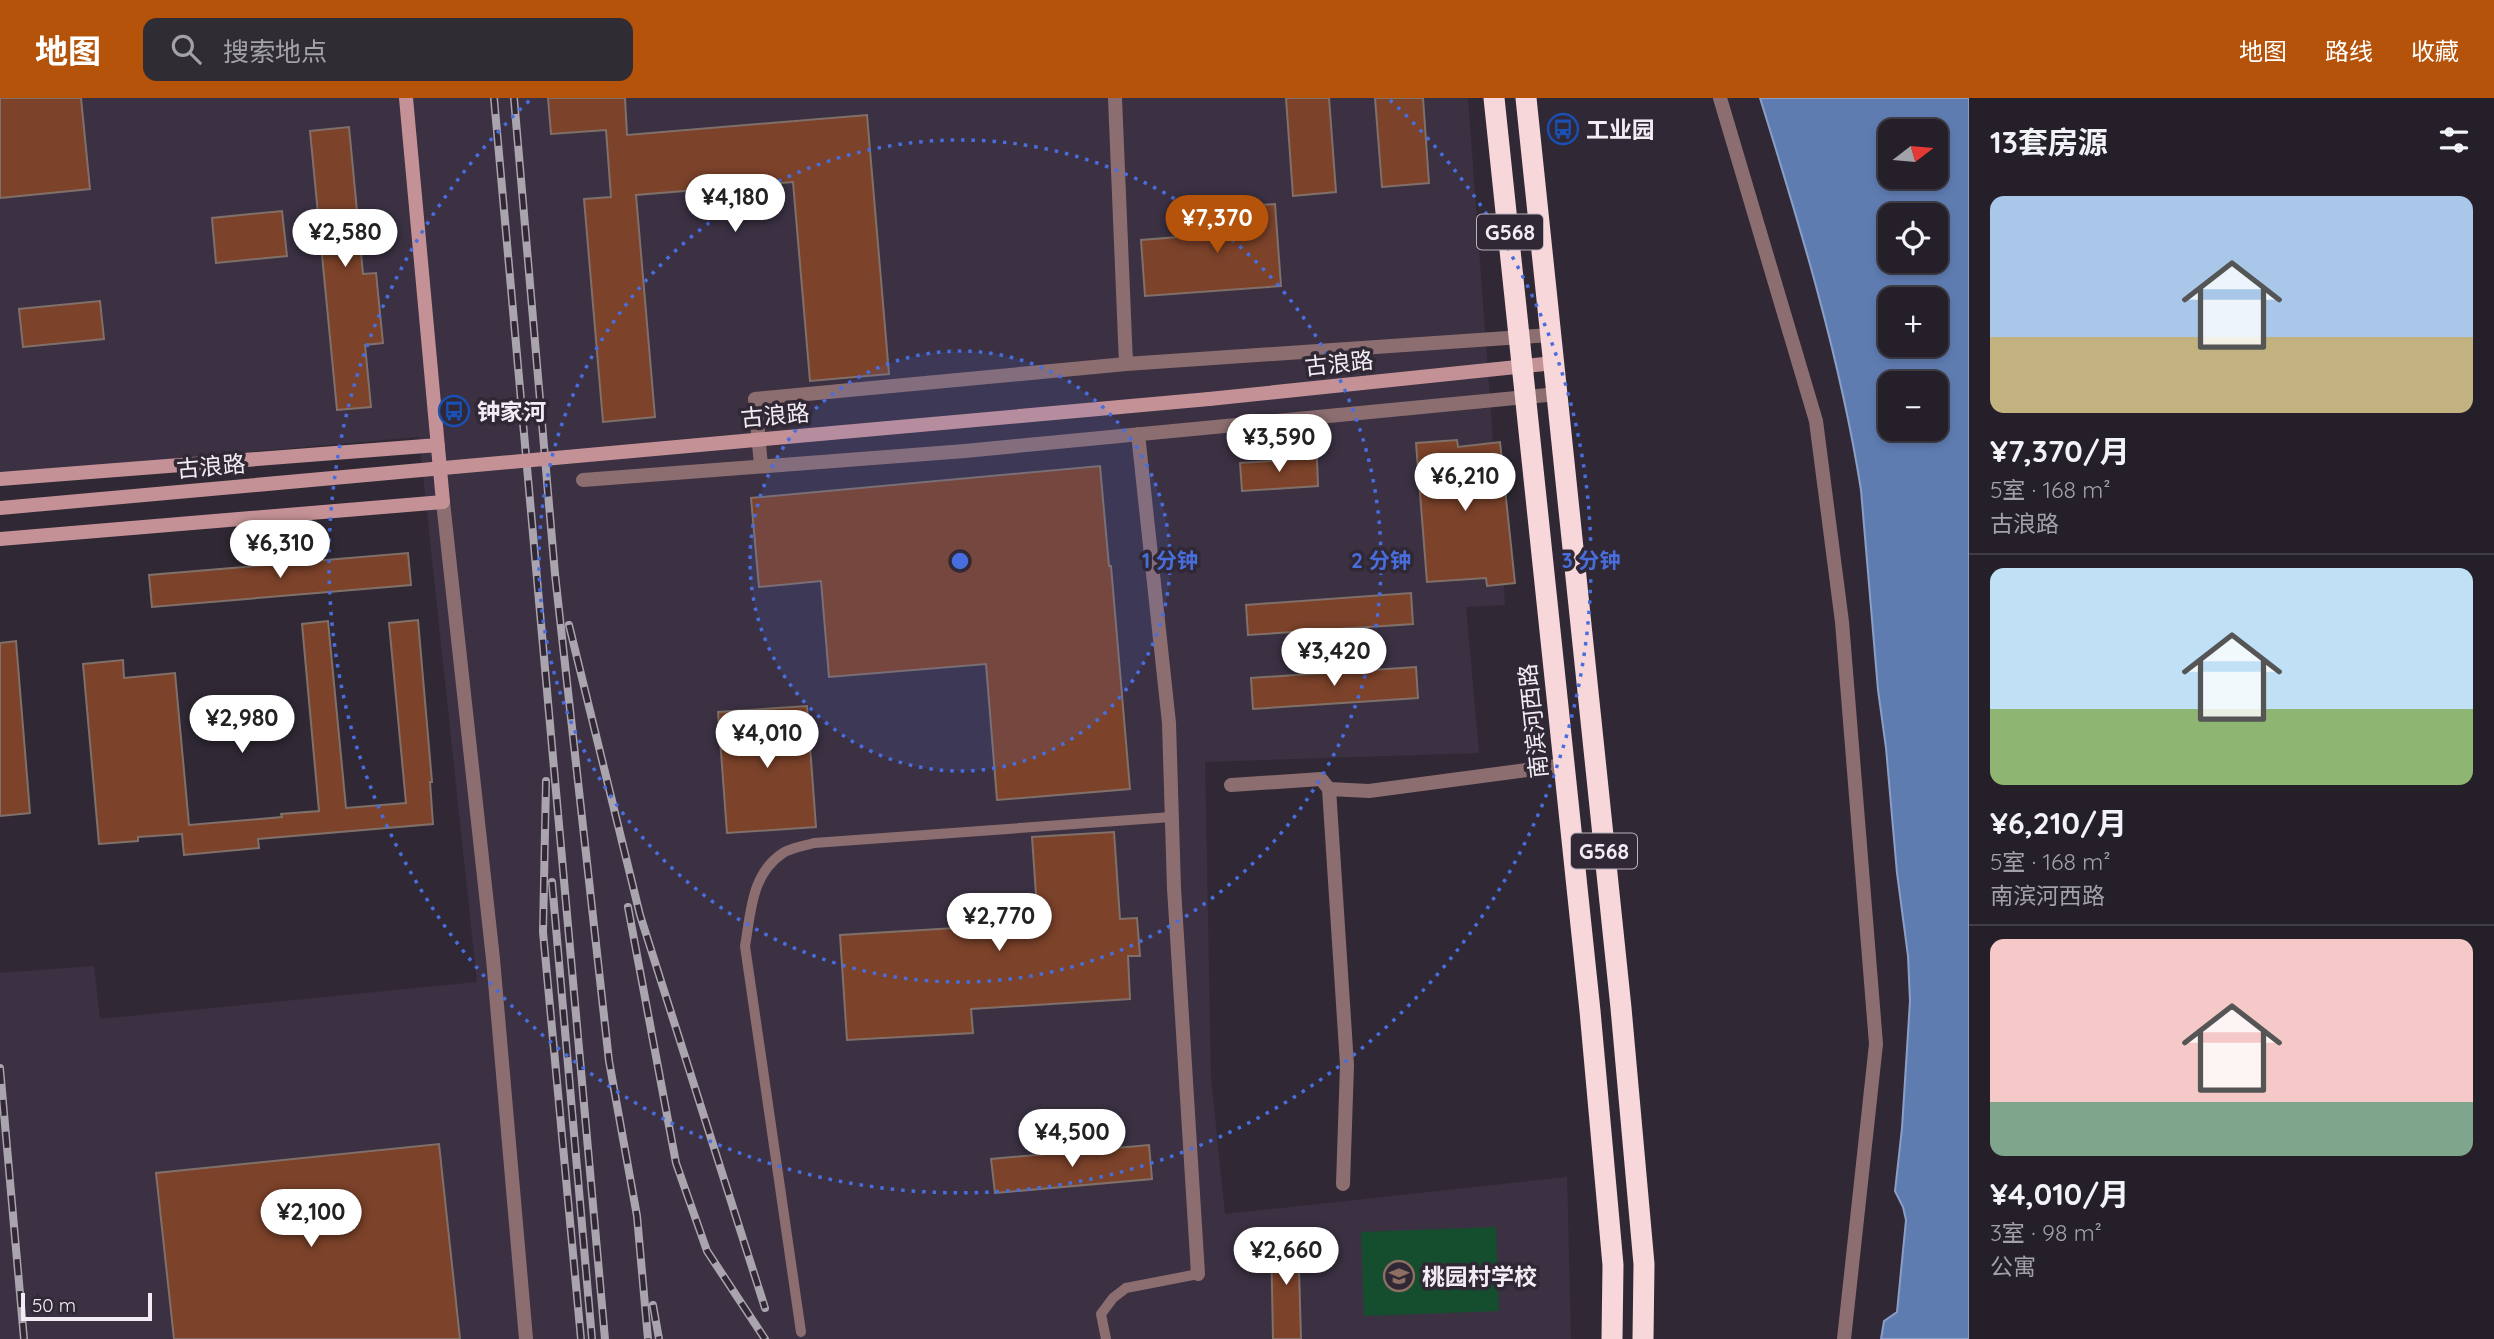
<!DOCTYPE html>
<html lang="zh">
<meta charset="utf-8">
<style>
body{margin:0;font-family:Quicksand,"Noto Sans SC",sans-serif;background:#302c34;color:#f1f3f6;height:100vh;display:flex;flex-direction:column;font-size:26px;white-space:nowrap}
*{box-sizing:border-box;margin:0}
p{font-size:23px;color:#a3a2a8}
.icon{flex:none;width:38px;height:38px;fill:none;stroke:currentColor;stroke-width:2;stroke-linecap:round;stroke-linejoin:round}
.map{position:relative;flex:1;overflow:hidden}
.drawer{display:flex;flex-direction:column;background:#241f28;width:525px}
.drawer>*{flex:none}
.needle{width:46px;rotate:74deg}
.fabs{position:absolute;left:1878px;top:21px;display:grid;gap:14px}
.fabs a{display:grid;place-items:center;width:70px;height:70px;border-radius:14px;background:#241f28;box-shadow:0 4px 10px #0003,0 0 0 2px #413d45;font-size:35px}
.scale{position:absolute;left:21px;bottom:18px;width:131px;box-sizing:border-box;padding-left:7px;border:4px solid #f2edf5;border-top:0;font-size:19px;line-height:24px;white-space:nowrap;color:#f2edf5;-webkit-text-stroke:5px #302935;paint-order:stroke}
.price{position:absolute;translate:-50% -60px;padding:0 16px;border-radius:24px;background:#fff;color:#222;font-size:23px;line-height:46px;filter:drop-shadow(0 2px 4px #0008)}
.price::after{content:'';position:absolute;left:50%;top:42px;width:21px;height:16px;margin-left:-10px;background:inherit;clip-path:polygon(0 0,100% 0,50% 100%)}
.price.current{background:#b45309;color:#fff}
ul{padding:0;list-style:none}
li{display:grid;align-content:center;gap:14px;height:371px;padding:0 21px}
li+li{border-top:2px solid #413d45}
li span{display:grid;place-items:center;height:217px;border-radius:14px;color:#555}
li>.icon{margin-inline-start:auto}
span .icon{width:126px;height:126px;fill:#fffc;stroke-width:1}
li b{font-size:30px}
h2{display:flex;justify-content:space-between;align-items:center;height:84px;padding:0 21px;font-size:30px}
header{display:flex;align-items:center;gap:42px;box-sizing:border-box;height:98px;padding:0 35px;background:#b45309;color:#fff}
header strong{font-size:33px}
nav{display:flex;gap:38px;margin-inline-start:auto;font-size:24px}
.search{width:490px;height:63px;background:#302c34;display:flex;align-items:center;gap:18px;box-sizing:border-box;padding:0 24px;border-radius:14px;color:#a3a2a8;font-size:26px}
main{display:flex;flex:1;min-height:0}
.map>svg:first-child{display:block}
.built{fill:#3b3143}
.green{fill:#154e2e}
.water{fill:#5f7cb1;stroke:#8b9ec5;stroke-width:2;fill-rule:evenodd}
.building{fill:#7c422a;stroke:#817069;stroke-width:2}
.lines{fill:none;stroke-linecap:round;stroke-linejoin:round}
.lane{stroke:#8d6e70;stroke-width:10}
.street{stroke:#8d6e70;stroke-width:14}
.secondary{stroke:#c49296;stroke-width:14}
.highway{stroke:#f7d7d9;stroke-width:21}
.rail-casing{stroke:#aaa4ae;stroke-width:8}
.rail{stroke:#302935;stroke-width:5;stroke-dasharray:16;stroke-linecap:butt}
.secondary-bridge{stroke:#c49296;stroke-width:14}
.ring{fill:none;stroke:#486ede;stroke-width:3.5;stroke-dasharray:3.5 7}
.labels{text-anchor:middle;dominant-baseline:central;stroke-width:7;stroke-linejoin:round;paint-order:stroke}
.shield{fill:#302935;stroke:#b8b2bb;stroke-width:2}
.shield-label{font-size:21px;font-weight:bold;fill:#f2edf5}
.poi-label{font-size:23px;font-weight:bold;fill:#f2edf5;stroke:#302935;text-anchor:start}
.street-label{font-size:23px;fill:#f2edf5;stroke:#302935}
.centre{fill:#486ede;stroke:#302935;stroke-width:3.5}
.ring-label{font-size:21px;text-anchor:middle;font-weight:bold;fill:#486ede;stroke:#302935;stroke-width:7;stroke-linejoin:round;paint-order:stroke}
</style>
<header>
<strong>地图</strong>
<div class="search"><svg class="icon" aria-label="search" viewBox="0 0 24 24"><circle cx="10" cy="10" r="6"/><path d="M15 15l6 6"/></svg>搜索地点</div>
<nav><a>地图</a><a>路线</a><a>收藏</a></nav>
</header>
<main>
<div class="map">
<svg width="1969" height="1241" viewBox="0 0 1969 1241">
<rect width="100%" height="100%" fill="#302935"/>
<!-- built -->
<path class="built" d="M0,0H1468L1505,507L1466,509L1479,655L1205,664L1211,981L1225,1116L1567,1079L1571,1241H0V875L94,868L100,921L477,884L419,339L0,376Z"/>
<!-- green -->
<path class="green" d="M1496,1129L1499,1213L1364,1218L1361,1134Z"/>
<!-- water -->
<path class="water" d="M1760,0H1969V1241H1881L1884,1223L1897,1214L1906,1122L1903,1109L1895,1093L1902,1030L1910,903L1908,858L1897,775L1886,650L1878,592L1861,392C1840,259 1800,128 1760,0ZM1890,33H1936V79H1890ZM1890,117H1936V163H1890ZM1890,201H1936V247H1890ZM1890,285H1936V331H1890Z"/>
<!-- building -->
<path class="building" d="M0,0H81L90,91L0,100Z
M548,0H625L627,37L867,17L889,276L810,283L793,84L636,97L655,319L603,324L584,101L611,99L606,32L551,36Z
M1286,0H1329L1336,94L1293,98Z
M1375,0H1423L1429,85L1382,89Z
M349,29L363,176L376,175L383,245L365,247L371,309L337,312L310,33Z
M1275,106L1281,188L1145,198L1141,142L1216,136L1214,110Z
M282,113L287,158L216,165L212,120Z
M100,203L104,241L23,249L19,211Z
M1457,342L1458,349L1500,344L1515,485L1487,488L1486,480L1427,484L1416,345Z
M1317,360L1318,388L1242,393L1240,365Z
M1100,368L1109,468H1111L1130,691L997,702L986,566L829,579L821,483L759,489L751,400Z
M408,455L411,487L152,509L149,477Z
M1411,495L1413,526L1248,537L1246,507Z
M418,522L432,684H430L433,726L258,741L259,750L184,757L182,736L138,739V743L99,746L83,566L123,562L124,580L175,575L189,727L282,719L281,716L319,713L302,526L328,523L346,710L406,705L389,525Z
M16,543L30,715L0,718V545Z
M1416,569L1418,600L1253,611L1251,580Z
M807,608L816,729L727,735L718,614Z
M1114,734L1120,821L1137,820L1140,858H1128L1130,901L971,911L973,935L847,942L840,837L1038,825L1032,739Z
M439,1046L460,1241H174L156,1075Z
M1149,1047L1152,1081L995,1095L991,1061Z
M1298,1136L1301,1241H1273L1271,1137Z"/>
<g class="lines">
<!-- lane -->
<path class="lane" d="M801,1234L745,848C751,814 751,776 783,755C791,750 804,748 814,745L1171,719
M1106,1241L1101,1216L1113,1200L1126,1190L1198,1176"/>
<!-- street -->
<path class="street" d="M1115,0L1126,266
M1720,0L1816,323L1842,524L1876,946L1844,1241
M1138,336L1169,625L1174,790L1198,1176
M761,368L755,301L1126,266L1551,237
M583,382L965,353L1557,296
M443,404L493,861L526,1241
M1231,687L1321,681L1329,691
M1343,1086L1347,967L1329,691L1369,693L1564,667"/>
<!-- secondary -->
<path class="secondary" d="M1209,301L1554,265
M0,381L438,347
M0,441L443,404L406,0"/>
<!-- highway -->
<path class="highway" d="M1494,0L1590,913L1613,1167L1612,1241
M1526,0L1621,910L1644,1166L1643,1241"/>
<!-- rail casing -->
<g class="rail-casing">
<path id="rail" d="M494,0L605,1241
M514,0L555,476L609,963L637,1118L648,1241
M569,527L640,817L765,1210
M546,683L543,834L581,1241
M552,784L592,1241
M628,809L676,1065L707,1153L765,1241
M0,970L24,1241
M653,1207L659,1241"/>
</g>
<!-- rail -->
<use href="#rail" class="rail"/>
<!-- secondary-bridge -->
<path class="secondary-bridge" d="M0,410L1209,301"/>
</g>
<!-- distance rings -->
<circle cx="960" cy="463" r="210" fill="#486ede" fill-opacity=".12"/>
<g class="ring">
<circle cx="960" cy="463" r="210"/>
<circle cx="960" cy="463" r="421"/>
<path d="M1390 2A631 631 0 1 1 530 2"/>
</g>
<!-- icons -->
<defs>
<g id="bus-ring" transform="scale(1.575)"><circle r="9.5" fill="#302935" stroke="#1a4fb4" stroke-width="1.5"/><path d="M-5-6H5V4H4V6H2V4H-2V6H-4V4H-5ZM-3.5-4V0h7V-4ZM-3.5 1.2v1.5H-2V1.2ZM2 1.2v1.5H3.5V1.2Z" fill="#1a4fb4"/></g>
<g id="school-ring" transform="scale(1.575)"><circle r="9.5" fill="#302935" stroke="#8d6e63" stroke-width="1.5"/><path d="M0-5L7-2L0 1L-7-2ZM-4 1L0 2.5L4 1V4Q0 6-4 4Z" fill="#8d6e63"/></g>
</defs>
<g fill-rule="evenodd">
<use href="#bus-ring" x="1563" y="31"/>
<use href="#bus-ring" x="454" y="313"/>
<use href="#school-ring" x="1399" y="1178"/>
</g>
<g class="labels">
<!-- shield labels -->
<g class="shield">
<rect x="1477" y="116.5" width="66" height="35" rx="5"/>
<rect x="1571" y="735.5" width="66" height="35" rx="5"/>
</g>
<g class="shield-label">
<text x="1510" y="134">G568</text>
<text x="1604" y="753">G568</text>
</g>
<!-- poi labels -->
<g class="poi-label">
<text x="1586" y="31">工业园</text>
<text x="477" y="313">钟家河</text>
<text x="1422" y="1178">桃园村学校</text>
</g>
<!-- street labels -->
<g class="street-label">
<text transform="translate(1339 265) rotate(-6)">古浪路</text>
<text transform="translate(775 317) rotate(-5)">古浪路</text>
<text transform="translate(211 368) rotate(-5)">古浪路</text>
<text transform="translate(1533 623) rotate(-96)">南滨河西路</text>
</g>
</g>
<circle cx="960" cy="463" r="10" class="centre"/>
<g class="ring-label">
<text x="1170" y="470">1 分钟</text>
<text x="1381" y="470">2 分钟</text>
<text x="1591" y="470">3 分钟</text>
</g>
</svg>
<div class="fabs">
<a><svg class="needle" viewBox="-14 -14 28 28"><path d="M0-13l5 13h-10z" fill="#e53935"/><path d="M0 13l5-13h-10z" fill="#a3a2a8"/></svg></a>
<a><svg class="icon" aria-label="locate" viewBox="0 0 24 24"><circle cx="12" cy="12" r="6"/><path d="M12 2v4M12 18v4M2 12h4M18 12h4"/></svg></a>
<a>+</a>
<a>−</a>
</div>
<div class="scale">50 m</div>
<b class="price" style="left:735px;top:136px">¥4,180</b>
<b class="price current" style="left:1217px;top:157px">¥7,370</b>
<b class="price" style="left:345px;top:171px">¥2,580</b>
<b class="price" style="left:1279px;top:376px">¥3,590</b>
<b class="price" style="left:1465px;top:415px">¥6,210</b>
<b class="price" style="left:280px;top:482px">¥6,310</b>
<b class="price" style="left:1334px;top:590px">¥3,420</b>
<b class="price" style="left:242px;top:657px">¥2,980</b>
<b class="price" style="left:767px;top:672px">¥4,010</b>
<b class="price" style="left:999px;top:855px">¥2,770</b>
<b class="price" style="left:1072px;top:1071px">¥4,500</b>
<b class="price" style="left:311px;top:1151px">¥2,100</b>
<b class="price" style="left:1286px;top:1189px">¥2,660</b>
</div>
<section class="drawer">
<h2>13套房源<svg class="icon" aria-label="filters" viewBox="0 0 24 24"><path d="M4 7h16M4 17h16"/><circle cx="9" cy="7" r="2"/><circle cx="15" cy="17" r="2"/></svg></h2>
<ul>
<li><span style="background:linear-gradient(#a9c7e8 65%,#c2b280 0)"><svg class="icon" aria-label="home" viewBox="0 0 24 24"><path d="M3 11l9-7 9 7M6 9v11h12V9"/></svg></span><div><b>¥7,370/月</b><p>5室 · 168 m²</p><p>古浪路</p></div></li>
<li><span style="background:linear-gradient(#bfe0f5 65%,#8fb573 0)"><svg class="icon" aria-label="home" viewBox="0 0 24 24"><path d="M3 11l9-7 9 7M6 9v11h12V9"/></svg></span><div><b>¥6,210/月</b><p>5室 · 168 m²</p><p>南滨河西路</p></div></li>
<li><span style="background:linear-gradient(#f6c9c9 75%,#7fa58c 0)"><svg class="icon" aria-label="home" viewBox="0 0 24 24"><path d="M3 11l9-7 9 7M6 9v11h12V9"/></svg></span><div><b>¥4,010/月</b><p>3室 · 98 m²</p><p>公寓</p></div></li>
</ul>
</section>
</main>
